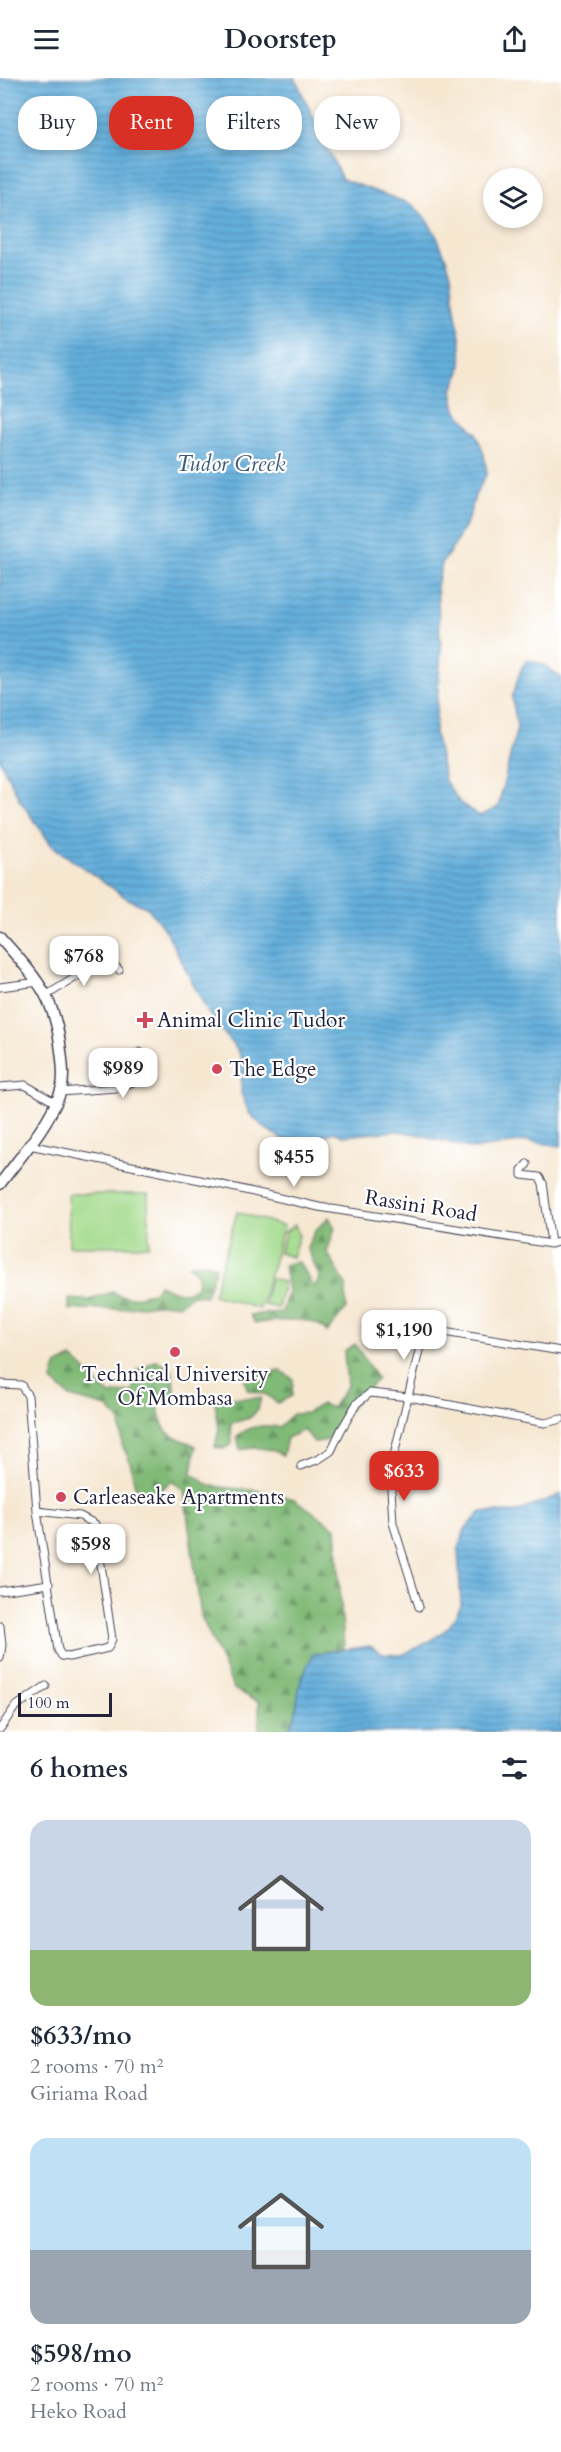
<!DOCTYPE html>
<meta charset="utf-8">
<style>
body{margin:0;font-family:Cardo,serif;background:#f6f6f7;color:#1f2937;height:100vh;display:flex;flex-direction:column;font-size:22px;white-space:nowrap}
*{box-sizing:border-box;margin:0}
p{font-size:20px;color:#747a83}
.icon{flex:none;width:33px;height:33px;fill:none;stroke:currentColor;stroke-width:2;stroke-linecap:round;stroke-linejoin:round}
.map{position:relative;height:1654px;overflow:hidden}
.panel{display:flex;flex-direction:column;background:#fff;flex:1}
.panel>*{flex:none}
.banner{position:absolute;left:18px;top:18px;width:525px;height:54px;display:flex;gap:12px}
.fabs{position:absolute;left:483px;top:90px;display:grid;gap:12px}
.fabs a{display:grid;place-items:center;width:60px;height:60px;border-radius:50%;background:#fff;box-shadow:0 3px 9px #0003;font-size:30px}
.scale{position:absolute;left:18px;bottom:15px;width:94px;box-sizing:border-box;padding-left:6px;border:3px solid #22223b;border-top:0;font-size:16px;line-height:21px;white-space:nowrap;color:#22223b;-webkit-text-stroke:4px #fff;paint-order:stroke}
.price{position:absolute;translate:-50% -51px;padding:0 14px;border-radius:12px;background:#fff;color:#222;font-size:20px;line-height:39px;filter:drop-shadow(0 2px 3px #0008)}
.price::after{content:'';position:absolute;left:50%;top:36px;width:18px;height:14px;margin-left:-9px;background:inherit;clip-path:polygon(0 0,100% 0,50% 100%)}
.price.selected{background:#d93025;color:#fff}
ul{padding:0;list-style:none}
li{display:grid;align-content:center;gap:12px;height:318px;padding:0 30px}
li span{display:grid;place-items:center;height:186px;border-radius:18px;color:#555}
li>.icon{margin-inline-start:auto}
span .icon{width:108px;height:108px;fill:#fffc;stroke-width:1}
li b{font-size:26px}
h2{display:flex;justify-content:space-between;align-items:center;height:72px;padding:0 30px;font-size:26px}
.pill{padding:0 21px;border-radius:24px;background:#fff;box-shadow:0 3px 9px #0003;font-size:21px;line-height:54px}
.pill.selected{background:#d93025;color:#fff}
header{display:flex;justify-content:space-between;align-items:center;height:78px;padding:0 30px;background:#fff;font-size:27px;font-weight:800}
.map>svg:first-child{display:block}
.forest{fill:url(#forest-firs);stroke:#526e59;stroke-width:1.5}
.pitch{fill:#a2da8b;stroke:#627e63;stroke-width:1.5}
.water{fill:url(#water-rules);stroke:#43688c;stroke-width:1.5}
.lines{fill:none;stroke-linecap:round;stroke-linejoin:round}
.minor-casing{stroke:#424052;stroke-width:9}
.secondary-casing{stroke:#424052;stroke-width:13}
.minor{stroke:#fff;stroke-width:7}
.secondary{stroke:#fff;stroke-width:10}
.poi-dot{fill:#d1495b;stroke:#fff;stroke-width:2}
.labels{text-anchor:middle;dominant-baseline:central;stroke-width:4.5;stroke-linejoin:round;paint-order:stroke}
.poi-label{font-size:21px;fill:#22223b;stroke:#fff;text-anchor:start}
.street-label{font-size:21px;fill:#22223b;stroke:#fff}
.water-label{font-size:22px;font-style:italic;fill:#3c5a7b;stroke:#fff}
</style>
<header><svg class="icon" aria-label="menu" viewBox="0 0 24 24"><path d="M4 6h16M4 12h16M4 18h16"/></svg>Doorstep<svg class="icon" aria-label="share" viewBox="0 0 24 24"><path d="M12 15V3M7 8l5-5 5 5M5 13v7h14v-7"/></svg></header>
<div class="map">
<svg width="561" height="1654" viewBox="0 0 561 1654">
<defs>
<pattern id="forest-firs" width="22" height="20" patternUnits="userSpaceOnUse" patternTransform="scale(1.5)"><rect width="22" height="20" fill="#81ba77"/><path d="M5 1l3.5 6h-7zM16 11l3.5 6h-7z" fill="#699763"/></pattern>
<pattern id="water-rules" width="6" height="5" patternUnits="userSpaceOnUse" patternTransform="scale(1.5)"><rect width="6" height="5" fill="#64afdc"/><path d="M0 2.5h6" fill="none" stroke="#528eb4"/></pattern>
</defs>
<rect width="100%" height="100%" fill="#fff"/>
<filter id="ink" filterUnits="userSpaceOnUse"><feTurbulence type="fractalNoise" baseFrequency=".0167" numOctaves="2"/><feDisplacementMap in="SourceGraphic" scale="12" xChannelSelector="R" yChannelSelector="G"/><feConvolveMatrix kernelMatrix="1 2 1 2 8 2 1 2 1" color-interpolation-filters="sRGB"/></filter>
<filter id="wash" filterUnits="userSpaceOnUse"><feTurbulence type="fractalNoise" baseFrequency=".008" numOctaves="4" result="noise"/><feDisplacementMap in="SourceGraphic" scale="24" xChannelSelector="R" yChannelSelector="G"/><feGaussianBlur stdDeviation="1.35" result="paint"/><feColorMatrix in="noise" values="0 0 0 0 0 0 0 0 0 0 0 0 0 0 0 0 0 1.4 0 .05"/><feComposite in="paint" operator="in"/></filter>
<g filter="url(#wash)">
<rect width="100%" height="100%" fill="#f6e7d1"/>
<!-- forest -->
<path class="forest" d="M329,1139L335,1150L327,1174L346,1207V1231L327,1254C312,1235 277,1244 255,1245L250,1237L282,1234L288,1213L284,1187L298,1183L314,1209L320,1200L307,1169L315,1153Z
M203,1185L216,1188L206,1218L192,1217L179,1227C157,1223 138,1230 117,1231C101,1232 85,1230 69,1232V1221L89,1222L112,1214C128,1222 138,1219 154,1214L159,1207C172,1213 184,1217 197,1210L198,1196L188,1187Z
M355,1266L377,1301L345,1336L328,1362L314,1364L304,1352L287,1360L283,1377C269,1369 256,1368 240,1372L237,1358C251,1347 262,1347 279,1349L293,1336L307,1335L322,1326L332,1330L347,1308L344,1273Z
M72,1280C88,1292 94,1305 110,1317L134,1313L136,1293L157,1282L172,1292L175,1314L157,1323C163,1357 164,1354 196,1368L192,1395L210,1408L262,1413L294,1421L336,1450L344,1571L313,1576C309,1585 304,1594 301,1603C295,1621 300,1639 286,1654H259V1624L234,1611L201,1538L184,1412L172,1403L159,1413L136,1414L130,1383L122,1367L120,1343L107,1329L70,1319L52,1303L56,1288Z
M281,1293L293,1301L292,1318L277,1325L267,1317L248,1312L244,1302L260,1296Z
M225,1320H261C255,1341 251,1340 231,1345L232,1366L223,1371L215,1369L219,1351L215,1324Z"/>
<!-- pitch -->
<path class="pitch" d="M68,1116H148L149,1168H69Z
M237,1134L284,1148L260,1231L213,1217Z
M295,1147L299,1158L292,1179L279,1175L286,1153Z
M270,1200L284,1204L278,1230L264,1227Z"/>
<!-- water -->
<path class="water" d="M0,0H295L342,101L411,126C431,140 443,170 450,193C453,201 452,209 453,216C456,246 471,285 452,312L456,332L476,355L484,376L487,395L475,418L469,439L456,465L442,485L437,508L441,572L435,655L445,703L460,725L480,738L498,729L517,649L512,619L521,591L527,582L542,586L561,599V1068L526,1063L473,1071L421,1057L397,1053L343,1058L334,1054L311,1063L287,1064L263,1049L249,1035L241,1015L242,985L239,974L208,935L167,855L148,830L128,821L52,768L19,721L0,682Z
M561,1416V1654H286C300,1639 295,1620 301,1603C304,1594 309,1584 313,1576L370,1568L383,1576L402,1577L430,1563L449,1549L461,1528L458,1473L465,1451L481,1434H517Z"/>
</g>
<g filter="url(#ink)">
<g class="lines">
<!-- minor casing -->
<g class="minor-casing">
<path id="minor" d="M0,909L39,904
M47,917L81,896L102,875L119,892
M0,1009L25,1007L56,1025
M60,1014L116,1010L136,1003L140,974
M29,1067L205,1103L319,1129L551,1166L561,1163
M527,1086L522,1092V1097L539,1099L543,1105L551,1166
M369,1242L561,1273
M0,1306L21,1307L28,1318L37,1433L58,1572L62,1578L69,1579L108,1570L112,1561L95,1446L80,1438L37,1433
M301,1388L319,1381L331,1373L341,1352L357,1325L370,1315L409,1319L545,1345L561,1341
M0,1513L49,1506
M419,1529L393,1445L390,1394L424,1252
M0,1548L2,1567L0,1580
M0,1651L15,1629L46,1608"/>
</g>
<!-- secondary casing -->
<g class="secondary-casing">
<path id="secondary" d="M0,859C35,899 55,917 61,973C63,989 65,1004 59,1018C46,1050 20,1079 0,1106"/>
</g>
<!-- minor -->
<use href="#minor" class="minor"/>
<!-- secondary -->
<use href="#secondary" class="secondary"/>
</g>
</g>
<!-- markers -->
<g class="poi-dot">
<path d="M142 933h6v6h6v6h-6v6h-6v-6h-6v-6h6z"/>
<circle cx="217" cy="991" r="6"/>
<circle cx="175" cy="1274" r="6"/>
<circle cx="61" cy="1419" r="6"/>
</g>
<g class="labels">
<!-- poi labels -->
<g class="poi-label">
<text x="157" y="942">Animal Clinic Tudor</text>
<text x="229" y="991">The Edge</text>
<text x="175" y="1296" text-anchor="middle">Technical University<tspan x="175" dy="24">Of Mombasa</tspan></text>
<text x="73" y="1419">Carleaseake Apartments</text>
</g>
<!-- street labels -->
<g class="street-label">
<text transform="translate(421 1128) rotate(9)">Rassini Road</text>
</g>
<!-- water labels -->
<g class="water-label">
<text x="231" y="386">Tudor Creek</text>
</g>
</g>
</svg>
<div class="fabs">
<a><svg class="icon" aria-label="layers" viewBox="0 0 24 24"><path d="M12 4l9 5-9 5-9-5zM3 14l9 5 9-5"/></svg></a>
</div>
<div class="scale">100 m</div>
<b class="price" style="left:84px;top:909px">$768</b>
<b class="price" style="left:123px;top:1021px">$989</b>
<b class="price" style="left:294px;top:1110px">$455</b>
<b class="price" style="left:404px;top:1283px">$1,190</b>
<b class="price selected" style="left:404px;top:1424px">$633</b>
<b class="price" style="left:91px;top:1497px">$598</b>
<div class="banner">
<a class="pill">Buy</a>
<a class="pill selected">Rent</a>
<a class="pill">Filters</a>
<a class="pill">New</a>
</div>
</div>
<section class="panel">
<h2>6 homes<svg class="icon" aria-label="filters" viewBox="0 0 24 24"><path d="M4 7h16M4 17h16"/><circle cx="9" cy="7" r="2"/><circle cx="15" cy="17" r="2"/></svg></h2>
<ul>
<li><span style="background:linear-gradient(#c9d6e8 70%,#8fb573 0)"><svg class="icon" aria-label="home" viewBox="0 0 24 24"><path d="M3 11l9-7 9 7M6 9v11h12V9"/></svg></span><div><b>$633/mo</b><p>2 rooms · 70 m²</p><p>Giriama Road</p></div></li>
<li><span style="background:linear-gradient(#bfe0f5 60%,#9aa5b1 0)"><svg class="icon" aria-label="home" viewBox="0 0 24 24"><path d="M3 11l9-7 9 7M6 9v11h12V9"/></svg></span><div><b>$598/mo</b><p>2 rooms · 70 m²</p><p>Heko Road</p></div></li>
</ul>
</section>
